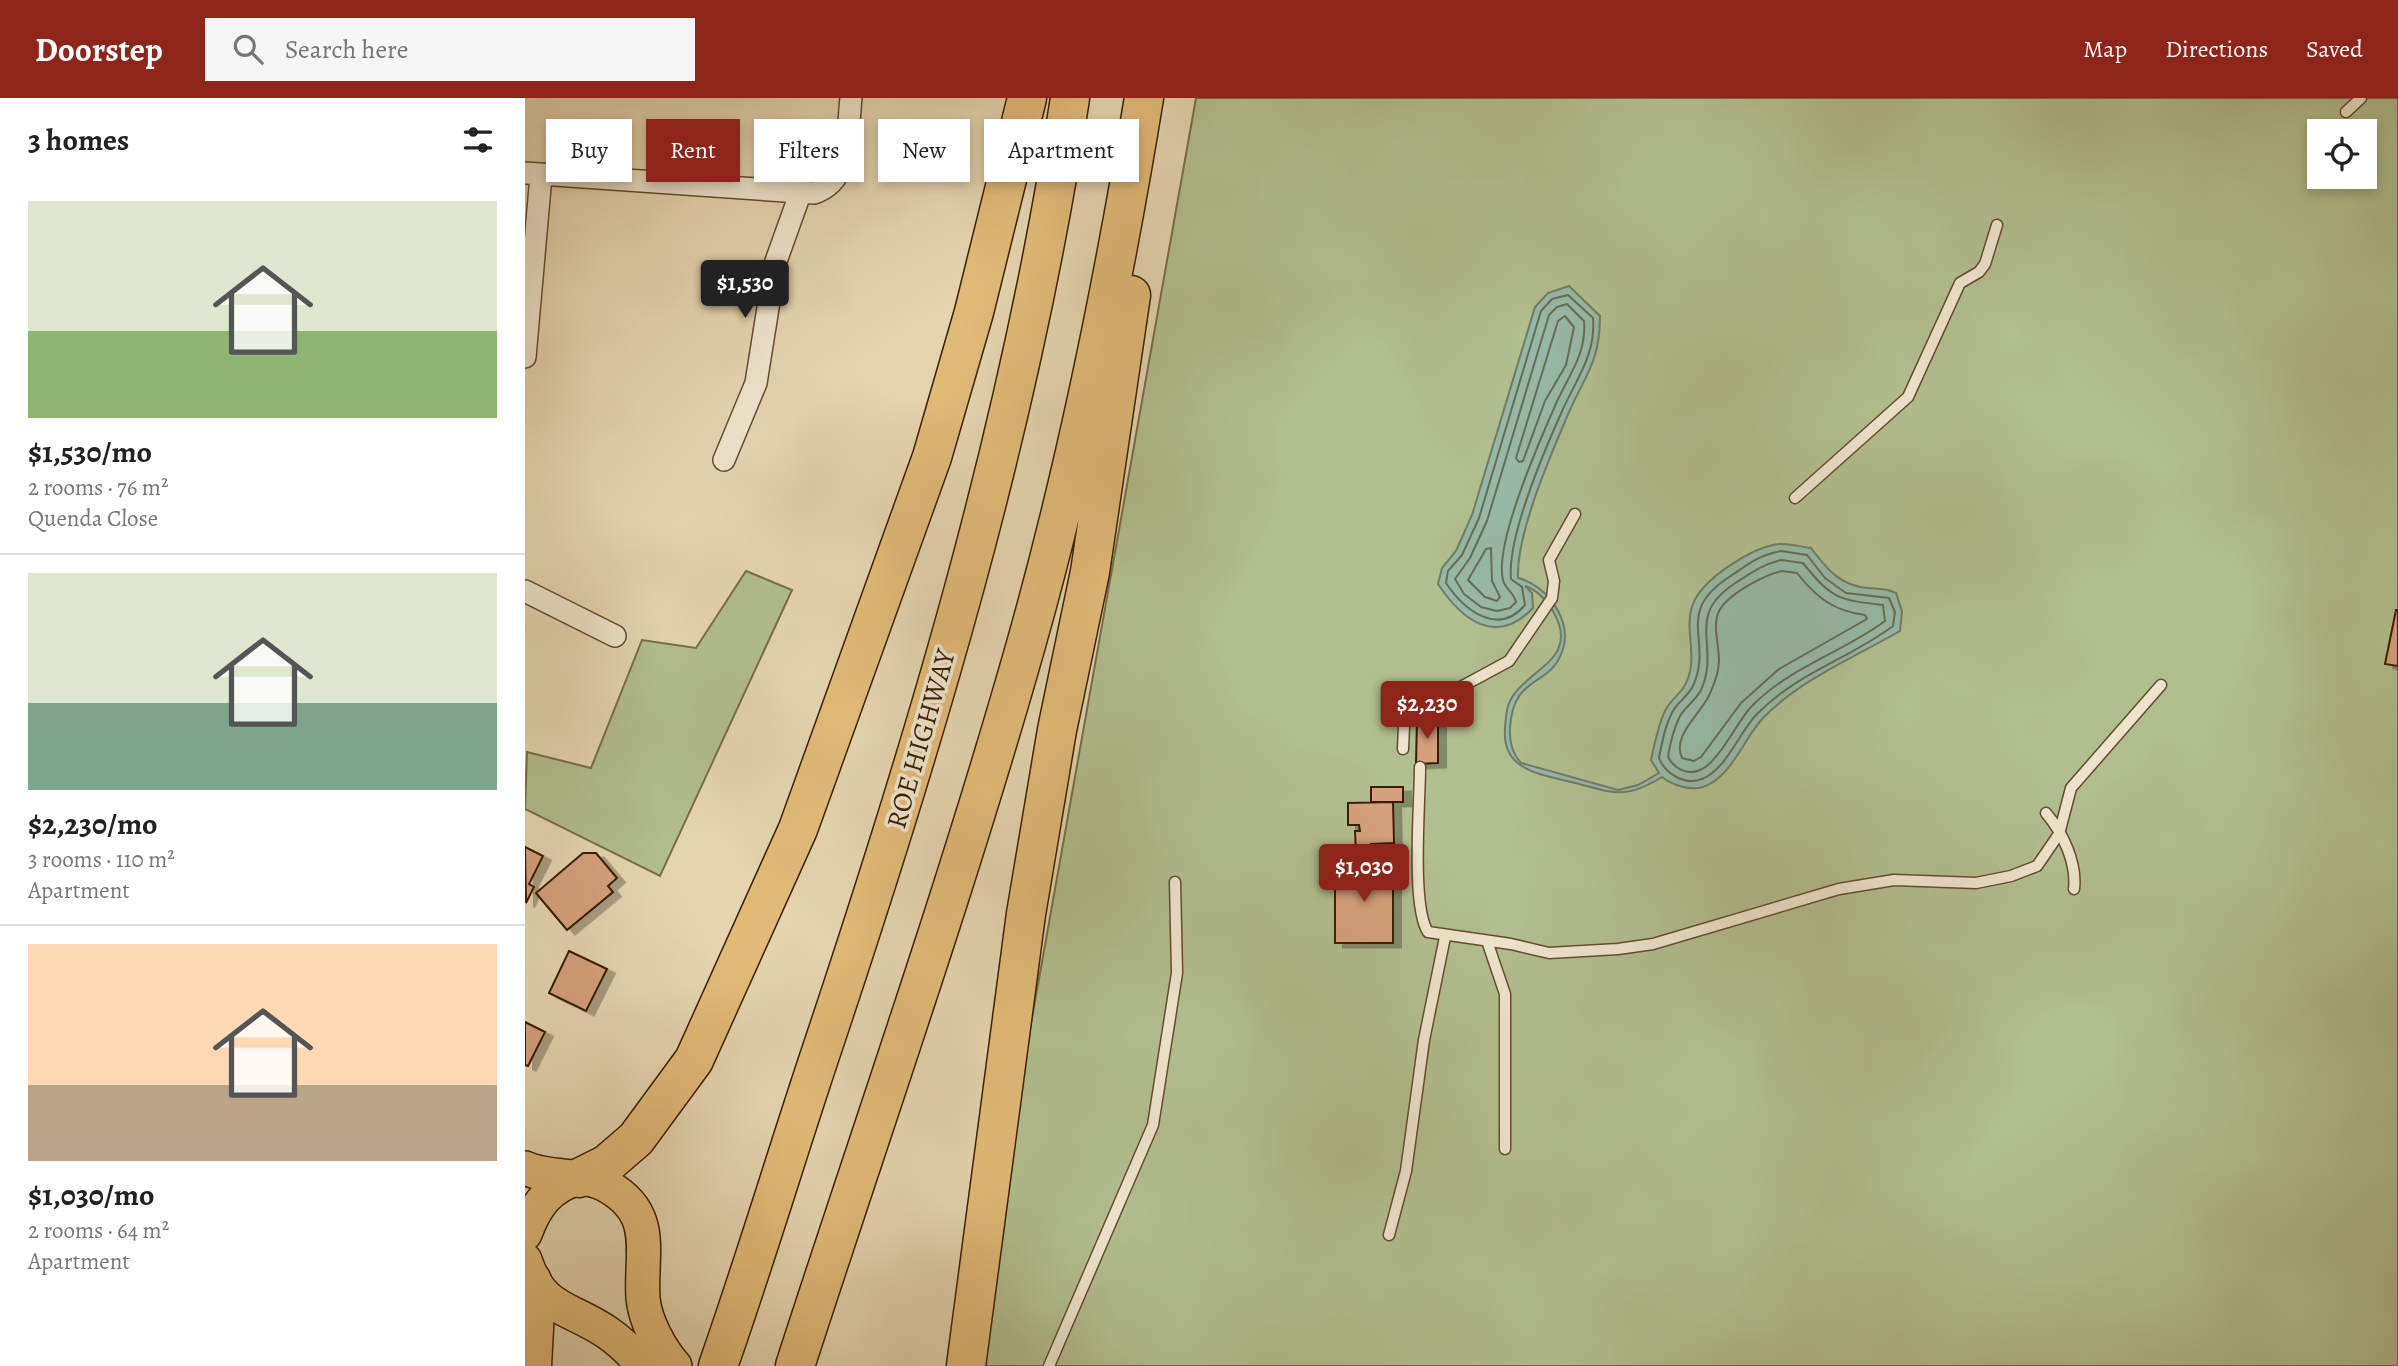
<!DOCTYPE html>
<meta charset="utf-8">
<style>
body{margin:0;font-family:Alegreya,serif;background:#f6f6f6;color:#222;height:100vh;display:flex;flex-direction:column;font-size:26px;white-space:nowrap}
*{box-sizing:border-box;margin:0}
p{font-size:23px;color:#767676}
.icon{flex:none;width:38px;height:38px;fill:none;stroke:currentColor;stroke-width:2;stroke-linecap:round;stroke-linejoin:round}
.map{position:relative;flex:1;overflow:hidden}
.panel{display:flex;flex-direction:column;background:#fff;width:525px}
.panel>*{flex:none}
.hud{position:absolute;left:21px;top:21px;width:665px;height:63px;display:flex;gap:14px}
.tools{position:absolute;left:1782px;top:21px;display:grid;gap:14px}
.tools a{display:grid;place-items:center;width:70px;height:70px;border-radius:0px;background:#fff;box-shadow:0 4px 10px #0003;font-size:35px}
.price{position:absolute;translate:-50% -60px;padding:0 16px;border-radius:7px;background:#8f2418;color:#fff;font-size:23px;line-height:46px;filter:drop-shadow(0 2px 4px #0008)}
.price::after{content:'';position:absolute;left:50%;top:42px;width:21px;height:16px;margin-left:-10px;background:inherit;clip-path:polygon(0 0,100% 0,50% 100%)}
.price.selected{background:#222;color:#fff}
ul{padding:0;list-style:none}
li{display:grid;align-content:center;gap:14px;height:371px;padding:0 28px}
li+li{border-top:2px solid #e0e0e0}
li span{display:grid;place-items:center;height:217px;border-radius:0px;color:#555}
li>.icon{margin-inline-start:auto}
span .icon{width:126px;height:126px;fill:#fffc;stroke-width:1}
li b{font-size:30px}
h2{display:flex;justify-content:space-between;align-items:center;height:84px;padding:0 28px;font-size:30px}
.pill{padding:0 24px;border-radius:0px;background:#fff;box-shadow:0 4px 10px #0003;font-size:24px;line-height:63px}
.pill.selected{background:#8f2418;color:#fff}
header{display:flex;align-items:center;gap:42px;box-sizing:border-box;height:98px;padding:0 35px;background:#8f2418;color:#fff}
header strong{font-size:33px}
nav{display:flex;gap:38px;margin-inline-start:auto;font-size:24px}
.search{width:490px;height:63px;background:#f6f6f6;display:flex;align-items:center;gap:18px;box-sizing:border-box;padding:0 24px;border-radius:0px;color:#767676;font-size:26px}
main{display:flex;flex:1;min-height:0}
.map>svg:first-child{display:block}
.green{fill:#b1be8d;stroke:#766e48;stroke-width:2;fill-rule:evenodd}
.water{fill:#96b9a7;stroke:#717b65;stroke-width:2}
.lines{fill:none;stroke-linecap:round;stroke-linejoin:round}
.shore{stroke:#686c55;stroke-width:2}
.building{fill:#d5a17c;stroke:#3a1f03;stroke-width:2;filter:url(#shadow)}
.service-casing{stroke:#644c2e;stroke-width:13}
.minor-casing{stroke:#644c2e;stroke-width:24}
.primary-casing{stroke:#3a1f03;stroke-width:36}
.motorway-casing{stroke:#3a1f03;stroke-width:41}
.service{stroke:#ede4cb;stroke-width:10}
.minor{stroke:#ede4cb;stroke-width:21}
.primary{stroke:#e2ba78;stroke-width:33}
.motorway{stroke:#e2ba78;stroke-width:38}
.labels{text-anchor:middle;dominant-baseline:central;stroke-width:7;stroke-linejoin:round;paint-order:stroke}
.street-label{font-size:28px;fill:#3a1f03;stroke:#ede4cb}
</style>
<header>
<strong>Doorstep</strong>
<div class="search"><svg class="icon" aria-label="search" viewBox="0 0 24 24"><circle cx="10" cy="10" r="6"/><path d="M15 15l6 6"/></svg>Search here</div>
<nav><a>Map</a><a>Directions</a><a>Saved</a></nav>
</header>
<main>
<section class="panel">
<h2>3 homes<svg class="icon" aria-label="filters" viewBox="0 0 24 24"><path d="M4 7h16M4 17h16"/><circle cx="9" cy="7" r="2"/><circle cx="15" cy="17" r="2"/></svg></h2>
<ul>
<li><span style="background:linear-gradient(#dfe7d0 60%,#8fb573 0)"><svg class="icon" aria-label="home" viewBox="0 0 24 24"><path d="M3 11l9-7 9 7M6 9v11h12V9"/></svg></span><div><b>$1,530/mo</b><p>2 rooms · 76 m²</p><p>Quenda Close</p></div></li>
<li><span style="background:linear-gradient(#dfe7d0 60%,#7fa58c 0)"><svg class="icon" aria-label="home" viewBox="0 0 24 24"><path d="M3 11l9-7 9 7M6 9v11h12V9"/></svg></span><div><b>$2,230/mo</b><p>3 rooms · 110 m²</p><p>Apartment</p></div></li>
<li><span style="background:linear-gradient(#ffd9b3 65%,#b9a48a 0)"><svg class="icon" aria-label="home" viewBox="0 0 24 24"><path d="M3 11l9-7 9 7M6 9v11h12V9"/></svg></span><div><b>$1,030/mo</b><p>2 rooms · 64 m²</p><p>Apartment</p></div></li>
</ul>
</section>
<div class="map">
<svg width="1873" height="1268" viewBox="0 0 1873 1268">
<defs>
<filter id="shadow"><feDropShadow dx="8" dy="4.5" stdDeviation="0" flood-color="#0004"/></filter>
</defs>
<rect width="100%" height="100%" fill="#e4d5af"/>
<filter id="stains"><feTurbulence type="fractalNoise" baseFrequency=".00286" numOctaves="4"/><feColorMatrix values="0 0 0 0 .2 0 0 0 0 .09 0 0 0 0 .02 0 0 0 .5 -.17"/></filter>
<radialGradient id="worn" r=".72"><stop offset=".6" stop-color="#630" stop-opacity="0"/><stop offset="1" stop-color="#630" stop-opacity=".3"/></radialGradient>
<!-- green -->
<path class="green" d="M671,0H1873V1268H445ZM1794,33H1839V79H1794Z
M221,473L267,492L135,778L0,711L2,654L66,670L117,542L171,550Z"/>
<!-- water -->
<path class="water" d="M1044,188L1075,218C1075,263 1061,276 1044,314C1026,356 991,436 993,480C1022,487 1049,524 1037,554C1024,590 988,576 985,630C984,644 987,655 996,665L1093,692L1113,687L1134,675L1126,662C1130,645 1133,626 1141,611C1146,601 1157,595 1161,585C1174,559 1158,531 1168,506C1178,480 1228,449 1254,446C1264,445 1276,449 1286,450C1302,471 1315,488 1343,490C1354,491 1361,490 1371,495L1377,513L1375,533C1328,560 1276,581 1238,620C1219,640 1206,680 1178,689C1165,693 1147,687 1137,679C1098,703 1087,694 1046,684C1014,676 977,672 980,631C981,618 981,606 990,595C1011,568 1054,558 1028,513C1021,502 1013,492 1000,488L1007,495L1008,510C971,549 937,522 913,486L917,470L931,453L947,417L1010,209L1023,195Z"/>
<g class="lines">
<!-- shore -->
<path class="shore" d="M1043,197L1068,220C1071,256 1052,280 1038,311C1020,351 982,439 986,481L997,489L1000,507C973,539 939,512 921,485L923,473L937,457L954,420L1016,213L1027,201Z
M1042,206L1059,223C1062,257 1042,279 1030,308C1014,344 969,446 978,482C980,491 989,494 991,504L985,510L972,513L956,509L939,496L930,481L945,460L962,423L1024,217L1032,209Z
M1040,218L1049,229L1041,267L1020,303L998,363L994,364L991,360L1033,223Z
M966,450L967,483L975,499L972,503L960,499L943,482L961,451Z
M1256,453L1282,457L1300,480L1321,495L1364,500L1370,514L1368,528C1324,561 1272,575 1232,616C1214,634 1202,671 1177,681C1159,688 1140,675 1134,660C1137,645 1140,627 1148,613C1153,604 1163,598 1168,588C1189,542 1148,516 1204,479C1226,465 1229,459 1256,453Z
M1256,462L1278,465C1307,501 1313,502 1358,507L1360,523C1317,555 1264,569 1225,610C1211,626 1193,665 1175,672C1162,678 1149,670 1143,659C1145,646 1149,630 1155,618C1161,608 1171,602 1176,592C1196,548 1159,519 1209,486C1226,475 1236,467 1256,462Z
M1257,473L1272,475C1291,499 1308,513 1340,517L1342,521L1254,571L1216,605L1176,659L1169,663L1157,660C1146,636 1179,614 1186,593C1190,584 1194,572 1194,562C1194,546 1187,528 1194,513C1203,496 1239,477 1257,473Z"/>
</g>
<!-- building -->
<path class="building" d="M1871,512H1873V568L1860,566Z
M892,621H913V665L891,666Z
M846,689H878V704H846Z
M868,704L869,745L846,746L847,754H831L830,733H835L834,727H823V705Z
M0,749L18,758L4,786L9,789L1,805Z
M853,753V782H868V845H810V782H826V754Z
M58,755H71L92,780L83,788L88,794L42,832L11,795Z
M44,853L82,871L61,913L24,895Z
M0,924L20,934L3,968L0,967Z"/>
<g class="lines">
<!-- service casing -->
<g class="service-casing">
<path id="service" d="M1821,14L1836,0
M1270,400L1383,299L1435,185L1454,174L1460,166L1472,127
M878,651L879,627L886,616L984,563L1027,500L1029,483L1024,462L1050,416
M895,669C895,704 886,809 903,834L986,846L1024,855L1093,851L1128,846L1314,791L1369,782L1451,785L1486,778L1512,768L1534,736L1546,690L1636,587
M1521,715C1538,735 1552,765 1549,791
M962,843L980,896V1051
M864,1137L881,1073L899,942L920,839
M524,1268L628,1027L652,875L650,784"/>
</g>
<!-- minor casing -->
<g class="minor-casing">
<path id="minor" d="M0,75L289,95C327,83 322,33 326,0
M0,259L16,78
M199,362L231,285L250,166L275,96
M0,493L90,538"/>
</g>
<!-- primary casing -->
<g class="primary-casing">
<path id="primary" d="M0,1070C25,1082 60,1074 84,1089C132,1117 115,1155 118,1200C120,1223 135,1251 150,1268
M0,1136C10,1108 24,1088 54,1080
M0,1162C17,1214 44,1208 83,1235C96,1244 108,1256 119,1268"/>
</g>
<!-- motorway casing -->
<g class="motorway-casing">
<path id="motorway" d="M54,1080L82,1066L111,1041L169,962L273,731L407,359L449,214L502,0
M7,1268L10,1212L7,1183
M193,1268C229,1166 260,1062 294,960C400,644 495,330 545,0
M270,1268C348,1027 433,787 502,543C552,366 589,182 619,0
M441,1268L501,816L532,632L565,474L606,197"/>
</g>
<!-- service -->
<use href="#service" class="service"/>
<!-- minor -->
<use href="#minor" class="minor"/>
<!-- primary -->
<use href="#primary" class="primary"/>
<!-- motorway -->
<use href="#motorway" class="motorway"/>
</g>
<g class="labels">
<!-- street labels -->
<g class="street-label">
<text transform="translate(396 641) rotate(-74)">ROE HIGHWAY</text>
</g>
</g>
<rect width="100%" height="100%" filter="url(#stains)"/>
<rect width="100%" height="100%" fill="url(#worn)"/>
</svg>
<div class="tools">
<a><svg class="icon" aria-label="locate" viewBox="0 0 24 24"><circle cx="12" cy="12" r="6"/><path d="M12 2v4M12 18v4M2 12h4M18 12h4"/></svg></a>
</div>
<b class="price selected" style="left:220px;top:222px">$1,530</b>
<b class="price" style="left:902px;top:643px">$2,230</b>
<b class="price" style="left:839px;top:806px">$1,030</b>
<div class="hud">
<a class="pill">Buy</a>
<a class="pill selected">Rent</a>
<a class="pill">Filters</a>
<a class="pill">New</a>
<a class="pill">Apartment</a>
</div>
</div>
</main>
